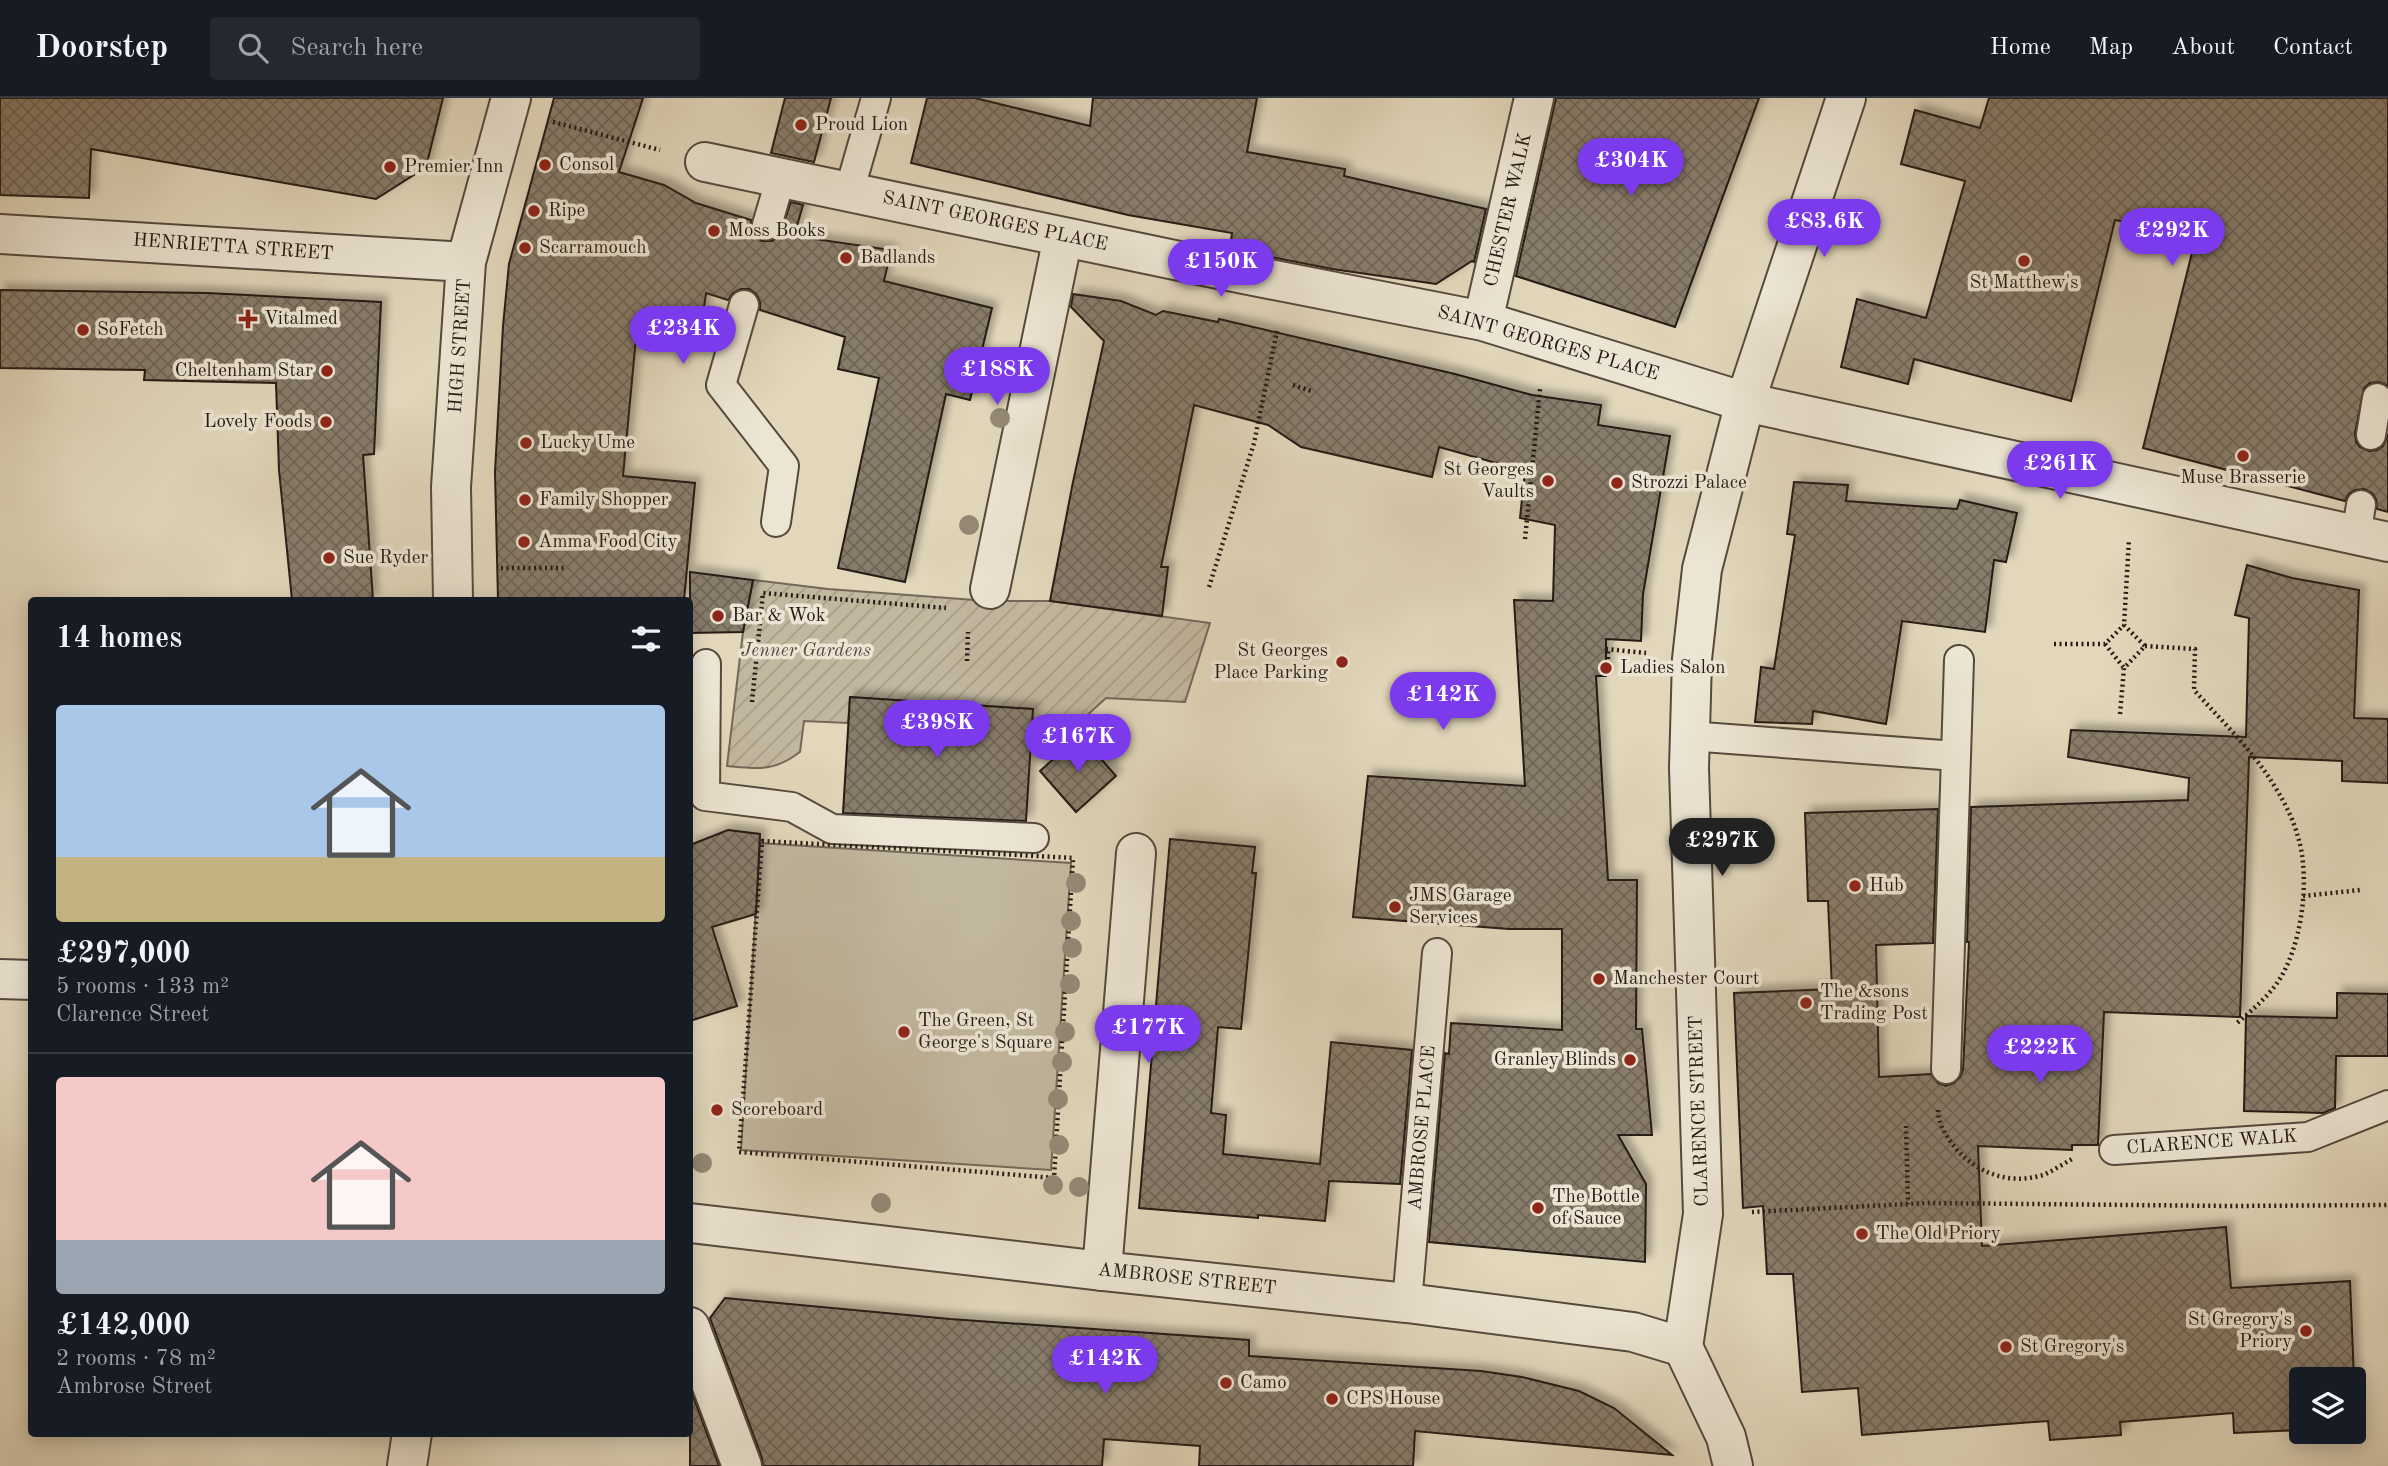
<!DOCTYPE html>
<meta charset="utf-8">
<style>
body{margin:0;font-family:"Old Standard TT",serif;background:#242831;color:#f1f3f6;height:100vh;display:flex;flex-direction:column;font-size:26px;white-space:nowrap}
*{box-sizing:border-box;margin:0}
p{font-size:23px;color:#9ea1a6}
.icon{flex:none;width:38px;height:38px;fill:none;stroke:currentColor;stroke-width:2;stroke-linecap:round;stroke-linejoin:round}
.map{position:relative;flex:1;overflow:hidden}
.panel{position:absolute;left:28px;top:499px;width:665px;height:840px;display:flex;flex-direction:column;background:#171b24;border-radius:7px;box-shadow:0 4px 18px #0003}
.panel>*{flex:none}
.controls{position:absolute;left:2289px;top:1269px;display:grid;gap:14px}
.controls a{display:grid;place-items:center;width:77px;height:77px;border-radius:7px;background:#171b24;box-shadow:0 4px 18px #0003;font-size:35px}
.price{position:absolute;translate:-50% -60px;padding:0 16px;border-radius:24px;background:#7c3aed;color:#fff;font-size:23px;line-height:46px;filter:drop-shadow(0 2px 4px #0008)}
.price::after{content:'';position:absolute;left:50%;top:42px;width:21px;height:16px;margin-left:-10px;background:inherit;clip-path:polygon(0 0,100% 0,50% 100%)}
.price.active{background:#222;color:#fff}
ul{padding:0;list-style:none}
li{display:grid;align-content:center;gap:14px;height:371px;padding:0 28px}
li+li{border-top:2px solid #363941}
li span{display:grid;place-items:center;height:217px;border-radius:7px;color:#555}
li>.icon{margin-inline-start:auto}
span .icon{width:126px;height:126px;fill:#fffc;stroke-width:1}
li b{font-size:30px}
h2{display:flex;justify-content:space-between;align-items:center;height:84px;padding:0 28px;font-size:30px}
header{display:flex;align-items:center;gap:42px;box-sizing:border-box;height:98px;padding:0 35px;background:#171b24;border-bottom:2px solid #363941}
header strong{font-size:33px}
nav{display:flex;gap:38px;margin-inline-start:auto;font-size:24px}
.search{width:490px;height:63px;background:#242831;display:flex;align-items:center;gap:18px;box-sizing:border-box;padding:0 24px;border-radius:7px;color:#9ea1a6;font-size:26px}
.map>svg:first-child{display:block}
.park{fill:#c2b79f;stroke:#74685a;stroke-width:2}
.garden{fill:url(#garden-furrows);stroke:#74685a;stroke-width:2}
.building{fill:url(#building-cross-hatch);stroke:#261a14;stroke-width:2;filter:url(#shadow)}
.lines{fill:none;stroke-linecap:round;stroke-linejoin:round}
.service-casing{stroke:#55493e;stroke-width:32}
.minor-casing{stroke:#55493e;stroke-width:42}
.tertiary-casing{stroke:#55493e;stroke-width:42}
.path{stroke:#261a14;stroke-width:4.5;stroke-dasharray:2 3.5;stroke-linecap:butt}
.service{stroke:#ece5d3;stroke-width:28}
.minor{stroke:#ece5d3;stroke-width:38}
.tertiary{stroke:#ece5d3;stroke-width:38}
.tree{fill:#948976}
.poi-dot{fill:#8f2418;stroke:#ece5d3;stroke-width:2.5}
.labels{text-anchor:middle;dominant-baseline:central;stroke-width:7;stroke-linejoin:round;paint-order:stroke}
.poi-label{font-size:19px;fill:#261a14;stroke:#ece5d3;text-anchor:start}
.street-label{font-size:19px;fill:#261a14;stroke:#ece5d3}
.park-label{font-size:19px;font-style:italic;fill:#55493e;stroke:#ece5d3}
</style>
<header>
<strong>Doorstep</strong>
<div class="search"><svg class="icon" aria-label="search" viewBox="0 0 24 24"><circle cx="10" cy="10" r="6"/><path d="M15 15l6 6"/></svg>Search here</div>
<nav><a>Home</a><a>Map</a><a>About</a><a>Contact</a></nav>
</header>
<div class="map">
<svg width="2388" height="1368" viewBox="0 0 2388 1368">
<defs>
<pattern id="garden-furrows" width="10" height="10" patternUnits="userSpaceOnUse" patternTransform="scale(1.75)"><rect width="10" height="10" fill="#c2b79f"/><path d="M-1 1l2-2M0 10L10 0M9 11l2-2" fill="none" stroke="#a79d88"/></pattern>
<pattern id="building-cross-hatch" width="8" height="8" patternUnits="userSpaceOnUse" patternTransform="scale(1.75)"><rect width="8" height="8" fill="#887c6b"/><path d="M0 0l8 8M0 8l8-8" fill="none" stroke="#6f6557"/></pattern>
<filter id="shadow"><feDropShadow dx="6" dy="-6" stdDeviation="3.5" flood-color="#0004"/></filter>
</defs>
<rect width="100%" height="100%" fill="#e2d7bb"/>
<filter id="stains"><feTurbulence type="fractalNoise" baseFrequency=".00286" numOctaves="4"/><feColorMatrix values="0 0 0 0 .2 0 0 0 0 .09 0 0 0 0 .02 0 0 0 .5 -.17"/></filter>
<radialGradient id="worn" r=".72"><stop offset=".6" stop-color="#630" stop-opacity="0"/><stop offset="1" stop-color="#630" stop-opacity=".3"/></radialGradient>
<!-- park -->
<path class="park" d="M760,745L1071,765L1051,1072L741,1052Z"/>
<!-- garden -->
<path class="garden" d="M753,482L828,491L988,503H1050L1210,525L1185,604L1106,600L1083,621H1032V611L850,599L848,625L804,623L800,654C774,674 758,671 727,668L743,534Z"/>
<!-- building -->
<path class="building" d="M0,0H443L426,69L376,101L91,51L89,100L0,97Z
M554,0H643L619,74L664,87L696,105L751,122V132L755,138L762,143H772L779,138L791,104L803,107L794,138L891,152L884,183L992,210L970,302L946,296L905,484L838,470L879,280L838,271L845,239L760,212V204L756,196L749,191H741L733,195L728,202L706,195L700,240H636L623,378L695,385L684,502H498L495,374L503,228L509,166Z
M785,0H831L814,64L771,55Z
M927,0H975L1090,28L1093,0H1257L1247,54L1345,71L1344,78L1486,111L1474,164L1472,163L1436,186L1332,171L1230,151L1232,135L1128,117L911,65Z
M1556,0H1759L1675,229L1516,178Z
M1989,0H2388V288L2379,284L2370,285L2364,290L2355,335L2356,344L2360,349L2369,353L2377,352L2383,348L2388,336V414L2377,411L2376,401L2372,395L2364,391L2355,392L2349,396L2345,403L2143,350L2196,139L2115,122L2071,303L1914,261L1908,286L1841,269L1857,201L1926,220L1965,83L1901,66L1915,12L1980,30Z
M0,192L207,195L381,204L374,356L363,357L373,502H292L279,372L276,285L144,282L145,272L0,270Z
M1073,196L1121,203L1156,217L1163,213L1218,224L1219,221L1455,276L1532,297L1601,307L1598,327L1670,338L1643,496L1641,543L1606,541V578H1596L1608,782H1637L1636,931H1642L1652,1037H1618L1646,1086L1645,1164L1429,1144L1445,955L1449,956L1451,925L1562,932V831H1509L1353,819L1368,678L1525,688L1514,502L1553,503L1555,427L1520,420L1525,373L1439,349L1432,379L1301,349L1268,327L1194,307L1161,469H1168L1162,518L1050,503L1073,384L1104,243L1071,209Z
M1794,384L1848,387L1846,403L1957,411L1960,402L2017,415L2006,464L1994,462L1985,534L1902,523L1886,626L1813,613L1812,626L1755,624L1761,569L1774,571L1795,437L1787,436Z
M2247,467L2292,480L2359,492L2354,620L2388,621V685L2342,683V663L2249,659L2240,919L2104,914L2098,1047H2072V1052L1978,1048L1982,1148L2226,1129L2231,1190L2350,1183L2354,1281H2301V1332L2234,1335L2233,1315L2120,1324L2121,1337L2050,1342L2048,1323L1862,1337L1858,1290L1802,1294L1793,1176H1767L1763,1108L1743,1110L1734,895L1832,891L1828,803H1808L1805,715L1938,711L1933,845L1876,847L1879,979L1931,976L1938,985L1946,988L1954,985L1960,979L1963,972L1969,844H1967L1971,709L2188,702L2189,680L2068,659L2071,632L2246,639L2249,520L2235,517Z
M690,474L753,482L743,534L690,535Z
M850,599L1033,611L1026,723L843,715Z
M1080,637L1116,678L1076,714L1040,673Z
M728,732L760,736L756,816L712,829L737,908L690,923V747Z
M1170,741L1255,749L1252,775H1256L1241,931L1218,929L1211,1015L1226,1017L1223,1056L1320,1066L1331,944L1412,952L1400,1086L1329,1083L1325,1123L1258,1117V1120L1139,1110Z
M2337,895L2388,896V958H2336L2335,1010L2323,1015L2244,1013L2246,918L2337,920Z
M725,1200L950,1221L1249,1242V1258L1481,1273L1522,1279L1579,1293L1614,1310L1672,1357L1415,1333L1413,1368H1199L1200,1348L1104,1341L1102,1368H763L762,1360L710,1220Z
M690,1290L719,1368H690Z"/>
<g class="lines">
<!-- service casing -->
<g class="service-casing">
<path id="service" d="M849,94L876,0
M767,127L781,79
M744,207L721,287L784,368L776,424
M2371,337L2377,300
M2356,437L2361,407
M706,566L705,698L792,709L832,731L1034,740
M1689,638L1956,658L1946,971
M1956,658L1959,562
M2114,1052L2308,1039L2388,1007
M1407,1205L1437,855"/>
</g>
<!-- minor casing -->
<g class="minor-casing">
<path id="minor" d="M705,64L1213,170L1483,223L1745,304L1846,0
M0,136L466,164
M1483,223L1534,0
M990,491L1063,139
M453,502L451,389L466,164L511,0
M0,881L32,882
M1102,1173L1136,755
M690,1229L742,1368
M1683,1249L1726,1339L1733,1368"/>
</g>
<!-- tertiary casing -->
<g class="tertiary-casing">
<path id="tertiary" d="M690,1125L1102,1173L1407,1205L1633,1234L1683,1249L1703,1116L1689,670L1692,561L1702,471L1745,304L2388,444
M407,1368L412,1335"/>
</g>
<!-- path -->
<path class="path" d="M553,24L660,52
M1293,287L1311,293
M1525,441L1540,291
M501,470H566
M1209,489L1254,345L1277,233
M2054,546H2105L2124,527
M2105,546L2124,570
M2145,548L2195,551L2194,592C2220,621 2249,649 2270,681C2281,698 2293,719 2298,739C2311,781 2302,852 2275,888C2264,902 2251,913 2237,925
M1606,551L1646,555
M967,563L968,534
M1606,570H1608V551
M752,604L763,495L946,510
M2120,616L2124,570L2145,548L2124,527L2129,441
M762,743L1073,760L1054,1080L739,1054Z
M2303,798L2360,792
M1938,1012C1938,1027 1948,1041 1957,1052C1979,1076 2010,1087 2043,1077C2053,1073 2063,1066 2072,1061
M1906,1028L1908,1106
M1752,1114L1928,1105L2230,1108L2388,1107"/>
<!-- service -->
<use href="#service" class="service"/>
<!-- minor -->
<use href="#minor" class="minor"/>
<!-- tertiary -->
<use href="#tertiary" class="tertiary"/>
</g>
<!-- trees -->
<g class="tree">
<circle cx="1000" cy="320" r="10"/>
<circle cx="969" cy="427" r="10"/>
<circle cx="1076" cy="785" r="10"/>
<circle cx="1071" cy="823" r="10"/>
<circle cx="1072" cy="850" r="10"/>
<circle cx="1070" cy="886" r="10"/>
<circle cx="1065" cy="934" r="10"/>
<circle cx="1062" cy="964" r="10"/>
<circle cx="1058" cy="1001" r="10"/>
<circle cx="1059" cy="1047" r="10"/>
<circle cx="702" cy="1065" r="10"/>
<circle cx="1053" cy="1087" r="10"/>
<circle cx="1079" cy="1089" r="10"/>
<circle cx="881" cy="1105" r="10"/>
</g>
<!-- markers -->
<g class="poi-dot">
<circle cx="801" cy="27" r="7"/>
<circle cx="545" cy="67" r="7"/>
<circle cx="390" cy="69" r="7"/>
<circle cx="534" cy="113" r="7"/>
<circle cx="714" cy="133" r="7"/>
<circle cx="525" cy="150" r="7"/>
<circle cx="846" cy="160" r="7"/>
<circle cx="2024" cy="163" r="7"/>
<path d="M244.5 210.5h7v7h7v7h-7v7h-7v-7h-7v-7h7z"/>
<circle cx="83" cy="232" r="7"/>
<circle cx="327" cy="273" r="7"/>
<circle cx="326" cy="324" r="7"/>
<circle cx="526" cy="345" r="7"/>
<circle cx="2243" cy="358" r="7"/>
<circle cx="1548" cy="383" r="7"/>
<circle cx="1617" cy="385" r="7"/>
<circle cx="525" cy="402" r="7"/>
<circle cx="524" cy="444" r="7"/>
<circle cx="329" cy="460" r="7"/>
<circle cx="718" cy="518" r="7"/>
<circle cx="1342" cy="564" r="7"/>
<circle cx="1606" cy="570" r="7"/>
<circle cx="1855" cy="788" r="7"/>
<circle cx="1395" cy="809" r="7"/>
<circle cx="1599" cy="881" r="7"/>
<circle cx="1806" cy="905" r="7"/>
<circle cx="904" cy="934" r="7"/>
<circle cx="1630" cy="962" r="7"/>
<circle cx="717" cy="1012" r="7"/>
<circle cx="1538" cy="1110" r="7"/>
<circle cx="1862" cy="1136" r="7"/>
<circle cx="2306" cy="1233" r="7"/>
<circle cx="2006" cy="1249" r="7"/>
<circle cx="1226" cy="1285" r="7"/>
<circle cx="1332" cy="1301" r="7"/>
</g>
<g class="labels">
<!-- poi labels -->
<g class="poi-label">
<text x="815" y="27">Proud Lion</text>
<text x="559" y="67">Consol</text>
<text x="404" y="69">Premier Inn</text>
<text x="548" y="113">Ripe</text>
<text x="728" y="133">Moss Books</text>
<text x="539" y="150">Scarramouch</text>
<text x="860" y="160">Badlands</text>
<text x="2024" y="185" text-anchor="middle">St Matthew's</text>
<text x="264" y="221">Vitalmed</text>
<text x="97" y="232">SoFetch</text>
<text x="313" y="273" text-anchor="end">Cheltenham Star</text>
<text x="312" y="324" text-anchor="end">Lovely Foods</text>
<text x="540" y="345">Lucky Ume</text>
<text x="1534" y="372" text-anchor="end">St Georges<tspan x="1534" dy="22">Vaults</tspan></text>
<text x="2243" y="380" text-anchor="middle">Muse Brasserie</text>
<text x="1631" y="385">Strozzi Palace</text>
<text x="539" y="402">Family Shopper</text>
<text x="538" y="444">Amma Food City</text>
<text x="343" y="460">Sue Ryder</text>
<text x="732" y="518">Bar &amp; Wok</text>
<text x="1328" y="553" text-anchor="end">St Georges<tspan x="1328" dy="22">Place Parking</tspan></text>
<text x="1620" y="570">Ladies Salon</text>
<text x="1869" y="788">Hub</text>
<text x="1409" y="798">JMS Garage<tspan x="1409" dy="22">Services</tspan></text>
<text x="1613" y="881">Manchester Court</text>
<text x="1820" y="894">The &amp;sons<tspan x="1820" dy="22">Trading Post</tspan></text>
<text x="918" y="923">The Green, St<tspan x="918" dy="22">George's Square</tspan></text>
<text x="1616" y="962" text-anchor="end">Granley Blinds</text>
<text x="731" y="1012">Scoreboard</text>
<text x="1552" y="1099">The Bottle<tspan x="1552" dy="22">of Sauce</tspan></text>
<text x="1876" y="1136">The Old Priory</text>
<text x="2292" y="1222" text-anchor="end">St Gregory's<tspan x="2292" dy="22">Priory</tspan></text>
<text x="2020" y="1249">St Gregory's</text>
<text x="1240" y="1285">Camo</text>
<text x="1346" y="1301">CPS House</text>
</g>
<!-- street labels -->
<g class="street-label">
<text transform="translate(1509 112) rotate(-77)">CHESTER WALK</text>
<text transform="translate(995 124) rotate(12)">SAINT GEORGES PLACE</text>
<text transform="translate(233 150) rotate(4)">HENRIETTA STREET</text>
<text transform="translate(1548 246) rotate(16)">SAINT GEORGES PLACE</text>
<text transform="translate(461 248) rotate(-86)">HIGH STREET</text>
<text transform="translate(1700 1013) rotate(-92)">CLARENCE STREET</text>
<text transform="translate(1423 1030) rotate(-85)">AMBROSE PLACE</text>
<text transform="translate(2212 1045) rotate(-4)">CLARENCE WALK</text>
<text transform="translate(1187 1182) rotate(6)">AMBROSE STREET</text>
</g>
<!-- park labels -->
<g class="park-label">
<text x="806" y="553">Jenner Gardens</text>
</g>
</g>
<rect width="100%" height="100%" filter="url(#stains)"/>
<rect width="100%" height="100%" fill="url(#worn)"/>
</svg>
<div class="controls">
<a><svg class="icon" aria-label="layers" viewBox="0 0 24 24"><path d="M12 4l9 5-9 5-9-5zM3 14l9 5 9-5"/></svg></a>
</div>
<b class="price" style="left:1631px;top:100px">£304K</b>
<b class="price" style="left:1824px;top:161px">£83.6K</b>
<b class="price" style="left:2172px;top:170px">£292K</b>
<b class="price" style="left:1221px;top:201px">£150K</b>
<b class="price" style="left:683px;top:268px">£234K</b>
<b class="price" style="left:997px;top:309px">£188K</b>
<b class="price" style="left:2060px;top:403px">£261K</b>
<b class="price" style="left:1443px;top:634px">£142K</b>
<b class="price" style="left:937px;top:662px">£398K</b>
<b class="price" style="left:1078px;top:676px">£167K</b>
<b class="price active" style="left:1722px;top:780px">£297K</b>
<b class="price" style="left:1148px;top:967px">£177K</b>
<b class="price" style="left:2040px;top:987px">£222K</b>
<b class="price" style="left:1105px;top:1298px">£142K</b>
<section class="panel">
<h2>14 homes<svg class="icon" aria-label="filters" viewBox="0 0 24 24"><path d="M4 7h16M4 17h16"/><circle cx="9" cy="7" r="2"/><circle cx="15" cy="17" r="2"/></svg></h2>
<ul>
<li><span style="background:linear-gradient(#a9c7e8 70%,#c2b280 0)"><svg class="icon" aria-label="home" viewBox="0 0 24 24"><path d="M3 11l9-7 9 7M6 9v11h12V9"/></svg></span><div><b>£297,000</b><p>5 rooms · 133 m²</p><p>Clarence Street</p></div></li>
<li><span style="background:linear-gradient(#f6c9c9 75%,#9aa5b1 0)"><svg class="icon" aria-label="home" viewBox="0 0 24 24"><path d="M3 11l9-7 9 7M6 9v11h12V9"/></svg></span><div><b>£142,000</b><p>2 rooms · 78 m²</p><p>Ambrose Street</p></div></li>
</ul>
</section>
</div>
